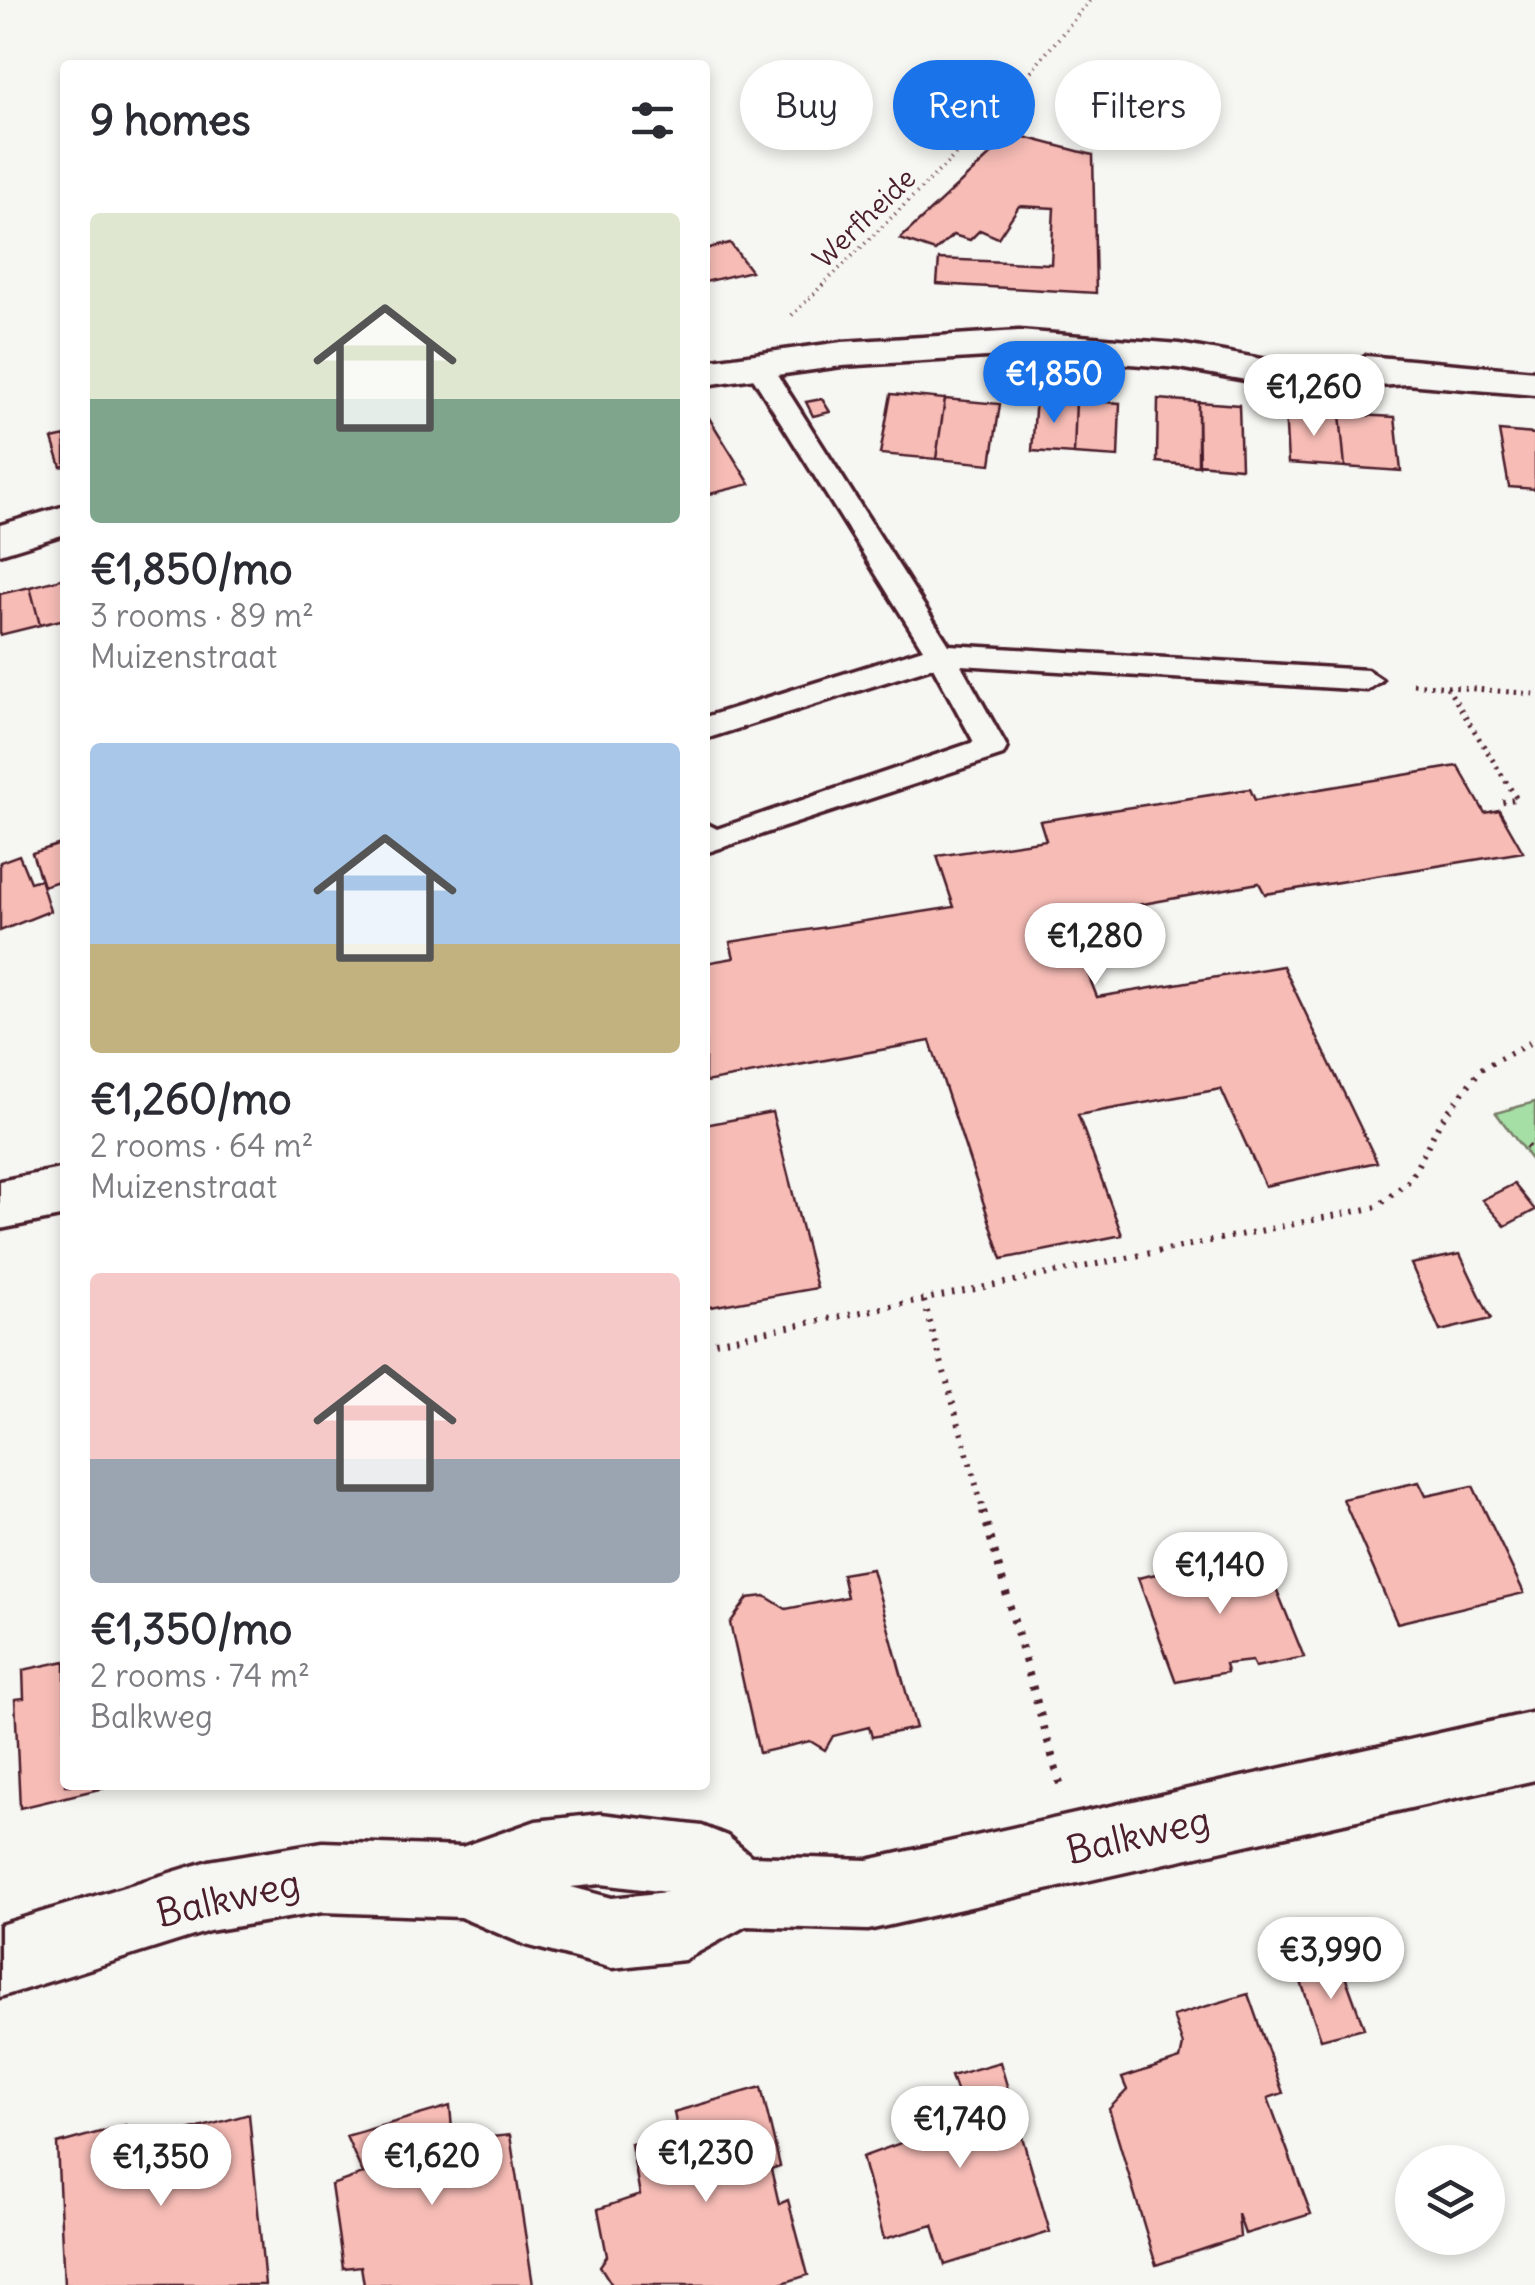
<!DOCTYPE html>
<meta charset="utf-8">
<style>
body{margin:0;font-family:Delius,sans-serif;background:#f2f2f3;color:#2b2b33;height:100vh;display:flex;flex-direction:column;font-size:38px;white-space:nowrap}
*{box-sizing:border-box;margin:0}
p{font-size:32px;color:#7c7c81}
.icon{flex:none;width:55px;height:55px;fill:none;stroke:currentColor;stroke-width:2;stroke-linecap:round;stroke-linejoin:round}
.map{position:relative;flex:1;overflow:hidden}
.drawer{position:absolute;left:60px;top:60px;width:650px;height:1730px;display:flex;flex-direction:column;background:#fff;border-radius:10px;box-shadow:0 5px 15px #0003}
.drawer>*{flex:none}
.top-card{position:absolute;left:740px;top:60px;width:645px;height:90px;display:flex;gap:20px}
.fabs{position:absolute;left:1395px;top:2145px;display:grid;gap:20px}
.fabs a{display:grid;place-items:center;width:110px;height:110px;border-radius:50%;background:#fff;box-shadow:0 5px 15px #0003;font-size:50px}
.price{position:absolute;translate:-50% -85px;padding:0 22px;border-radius:35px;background:#fff;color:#222;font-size:32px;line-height:65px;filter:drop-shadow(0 2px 5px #0008)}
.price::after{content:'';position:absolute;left:50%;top:60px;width:30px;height:22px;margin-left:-15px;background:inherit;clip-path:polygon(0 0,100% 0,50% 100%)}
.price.active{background:#1a73e8;color:#fff}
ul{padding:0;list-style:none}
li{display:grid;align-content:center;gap:20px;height:530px;padding:0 30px}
li span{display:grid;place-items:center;height:310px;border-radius:10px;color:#555}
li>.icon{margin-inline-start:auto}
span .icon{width:180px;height:180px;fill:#fffc;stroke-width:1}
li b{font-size:42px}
h2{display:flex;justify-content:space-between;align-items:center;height:120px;padding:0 30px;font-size:42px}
.chip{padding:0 35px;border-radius:45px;background:#fff;box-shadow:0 5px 15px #0003;font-size:35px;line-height:90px}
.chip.active{background:#1a73e8;color:#fff}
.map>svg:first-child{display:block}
.green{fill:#a5dfa5;stroke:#787f68;stroke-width:2.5}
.building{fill:#f7bcb6;stroke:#4a1f2b;stroke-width:2.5}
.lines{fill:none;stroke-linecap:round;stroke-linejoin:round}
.service-casing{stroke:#4a1f2b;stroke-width:7}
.minor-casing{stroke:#4a1f2b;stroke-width:7}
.path-far3{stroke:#4a1f2b;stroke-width:4;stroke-dasharray:1 5;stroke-linecap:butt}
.path-far2{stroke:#4a1f2b;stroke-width:5;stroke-dasharray:2.5 6;stroke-linecap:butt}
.path-far1{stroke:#4a1f2b;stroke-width:6;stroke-dasharray:2.5 8;stroke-linecap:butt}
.path{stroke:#4a1f2b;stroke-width:8;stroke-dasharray:4 10;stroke-linecap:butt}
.service{fill:#f6f6f2;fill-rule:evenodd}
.minor{fill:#f6f6f2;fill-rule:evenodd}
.labels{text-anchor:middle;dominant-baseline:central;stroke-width:10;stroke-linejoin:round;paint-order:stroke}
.far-street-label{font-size:28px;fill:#4a1f2b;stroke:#f6f6f2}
.near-street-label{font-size:38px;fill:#4a1f2b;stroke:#f6f6f2}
</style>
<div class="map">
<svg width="1535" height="2285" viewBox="0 0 1535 2285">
<rect width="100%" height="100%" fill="#f6f6f2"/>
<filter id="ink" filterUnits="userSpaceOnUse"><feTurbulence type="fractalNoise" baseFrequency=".01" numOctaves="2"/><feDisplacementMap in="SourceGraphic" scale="20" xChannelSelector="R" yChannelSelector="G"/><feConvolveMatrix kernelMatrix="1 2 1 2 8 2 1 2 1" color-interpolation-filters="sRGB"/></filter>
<g filter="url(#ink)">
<!-- green -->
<path class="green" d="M1535,1102V1165L1496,1113Z"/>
<!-- building -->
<path class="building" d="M1013,134L1093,155L1096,293L937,284L939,259L1051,264L1054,208L1019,206L998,238L980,230L970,240L953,235L935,251L900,239Z
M730,243L751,271L705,282V249Z
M891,394L945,399L936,459L880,454Z
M1036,397L1076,400L1074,454L1032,451Z
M822,399L830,412L813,416L806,402Z
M945,399L1000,404L991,464L936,459Z
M1158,399L1198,402L1199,466L1157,462Z
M1076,400L1120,403L1118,457L1074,454Z
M1198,402L1239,405L1241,468L1198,464Z
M1285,410L1340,414L1345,467L1288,463Z
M705,413H706L750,484L706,495Z
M1340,414L1395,417L1401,471L1345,467Z
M1499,431L1535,434V489L1509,487Z
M65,436V466L61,467L52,439Z
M65,578V619L40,625L30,587Z
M30,587L40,625L0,635V594Z
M1458,766L1485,813L1499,810L1523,852L1265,894L1259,883L1066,918L1097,997L1283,966L1377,1162L1265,1186L1221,1089L1078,1115L1122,1235L1002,1259L930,1041L705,1082V963L734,958L730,942L954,907L937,856L1046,840L1040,821L1250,789L1255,800Z
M61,844L65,879L43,886L32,853Z
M19,855L30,882L40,879L50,911L0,931V862Z
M772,1112L817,1288L705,1308V1125Z
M1514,1184L1535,1210L1505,1226L1482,1200Z
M1460,1254L1491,1319L1440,1331L1411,1264Z
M1419,1482L1426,1496L1473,1486L1524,1593L1397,1623L1343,1499Z
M1261,1551L1304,1657L1255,1667L1252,1661L1225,1664L1227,1672L1176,1682L1138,1578Z
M872,1569L916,1728L872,1737L869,1727L833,1736L825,1750L810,1741L759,1753L730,1623L748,1598L765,1596L786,1609L847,1597L842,1574Z
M65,1661V1785H116L20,1808L15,1699L24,1698L23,1670Z
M1341,1965L1364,2028L1321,2039L1299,1976Z
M1248,1994L1283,2093L1268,2098L1311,2214L1245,2234L1238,2214L1240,2237L1156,2265L1109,2109L1127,2090L1122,2078L1180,2059L1183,2045L1173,2016Z
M1000,2062L1050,2232L945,2265L933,2225L884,2239L862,2157L912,2139L905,2100L957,2093L951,2076Z
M761,2087L780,2166L771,2169L779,2204L788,2200L808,2275L777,2285H612L600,2266L607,2256L598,2209L640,2195L631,2144L678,2135L674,2112Z
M450,2106L453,2141L510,2135L533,2285H364L361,2266L343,2268L331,2185L363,2174L346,2136Z
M249,2114L265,2285H64L57,2144L125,2125L127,2148Z"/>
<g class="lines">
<!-- service casing -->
<g class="service-casing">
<path id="service" d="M758,357L771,365L949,645L1367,670L1382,680L1367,690L961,665L1007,747L1003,755L705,853V823L717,829L974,742L933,667L705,739V717L923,649L745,365Z"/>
</g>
<!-- minor casing -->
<g class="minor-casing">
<path id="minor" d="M1019,331L1179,344L1306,367L1349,364L1366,356L1535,371V395L1407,384L1306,391L1179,368L1019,355L842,366L705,385V361L842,342Z
M65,506V534L0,554V525Z
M65,1168V1216L0,1229V1181Z
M1535,1712V1780L868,1930L746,1926L684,1960L612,1968L526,1945L460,1917L323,1912L209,1931L0,1997V1925L209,1861L323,1842L462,1847L536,1821L601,1814L702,1826L727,1836L751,1856L868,1860ZM601,1884L667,1892L612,1898L571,1887Z"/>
</g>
<!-- path-far3 -->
<path class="path-far3" d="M792,315L991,120L1090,0"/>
<!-- path-far2 -->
<path class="path-far2" d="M1413,684L1535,694
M1447,687L1517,799L1501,802"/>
<!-- path-far1 -->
<path class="path-far1" d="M1535,1142L1526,1145L1535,1157
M924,1301L984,1513
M705,1344L1377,1207L1410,1180L1440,1122L1481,1069L1535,1040"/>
<!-- path -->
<path class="path" d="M983,1511L1060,1784"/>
<!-- service -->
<use href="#service" class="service"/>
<!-- minor -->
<use href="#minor" class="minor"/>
</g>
</g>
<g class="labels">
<!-- far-street labels -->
<g class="far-street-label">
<text transform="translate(864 218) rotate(-44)">Werfheide</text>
</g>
<!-- near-street labels -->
<g class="near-street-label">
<text transform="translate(1138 1835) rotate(-13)">Balkweg</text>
<text transform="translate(228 1898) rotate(-13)">Balkweg</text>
</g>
</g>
</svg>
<div class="fabs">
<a><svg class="icon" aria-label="layers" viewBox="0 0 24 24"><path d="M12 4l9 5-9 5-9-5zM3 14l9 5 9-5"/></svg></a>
</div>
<b class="price active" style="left:1054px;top:426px">€1,850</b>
<b class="price" style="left:1314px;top:439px">€1,260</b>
<b class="price" style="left:1095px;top:988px">€1,280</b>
<b class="price" style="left:1220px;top:1617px">€1,140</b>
<b class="price" style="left:1331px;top:2002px">€3,990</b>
<b class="price" style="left:960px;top:2171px">€1,740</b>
<b class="price" style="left:706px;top:2205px">€1,230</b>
<b class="price" style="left:432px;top:2208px">€1,620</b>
<b class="price" style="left:161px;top:2209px">€1,350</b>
<div class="top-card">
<a class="chip">Buy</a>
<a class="chip active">Rent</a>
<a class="chip">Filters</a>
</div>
<section class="drawer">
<h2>9 homes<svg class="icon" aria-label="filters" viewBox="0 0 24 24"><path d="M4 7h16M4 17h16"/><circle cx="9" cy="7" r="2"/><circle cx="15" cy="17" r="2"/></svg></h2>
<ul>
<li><span style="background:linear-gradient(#dfe7d0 60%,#7fa58c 0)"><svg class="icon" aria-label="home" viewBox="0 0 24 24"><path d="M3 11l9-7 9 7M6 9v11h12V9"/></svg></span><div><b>€1,850/mo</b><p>3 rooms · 89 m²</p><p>Muizenstraat</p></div></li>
<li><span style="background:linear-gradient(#a9c7e8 65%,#c2b280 0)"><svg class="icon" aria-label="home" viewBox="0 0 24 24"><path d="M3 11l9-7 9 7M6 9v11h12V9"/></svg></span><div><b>€1,260/mo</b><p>2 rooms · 64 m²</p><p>Muizenstraat</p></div></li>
<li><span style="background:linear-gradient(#f6c9c9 60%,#9aa5b1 0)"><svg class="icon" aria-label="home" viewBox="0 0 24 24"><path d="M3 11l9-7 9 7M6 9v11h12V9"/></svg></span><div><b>€1,350/mo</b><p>2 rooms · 74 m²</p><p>Balkweg</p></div></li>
</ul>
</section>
</div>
